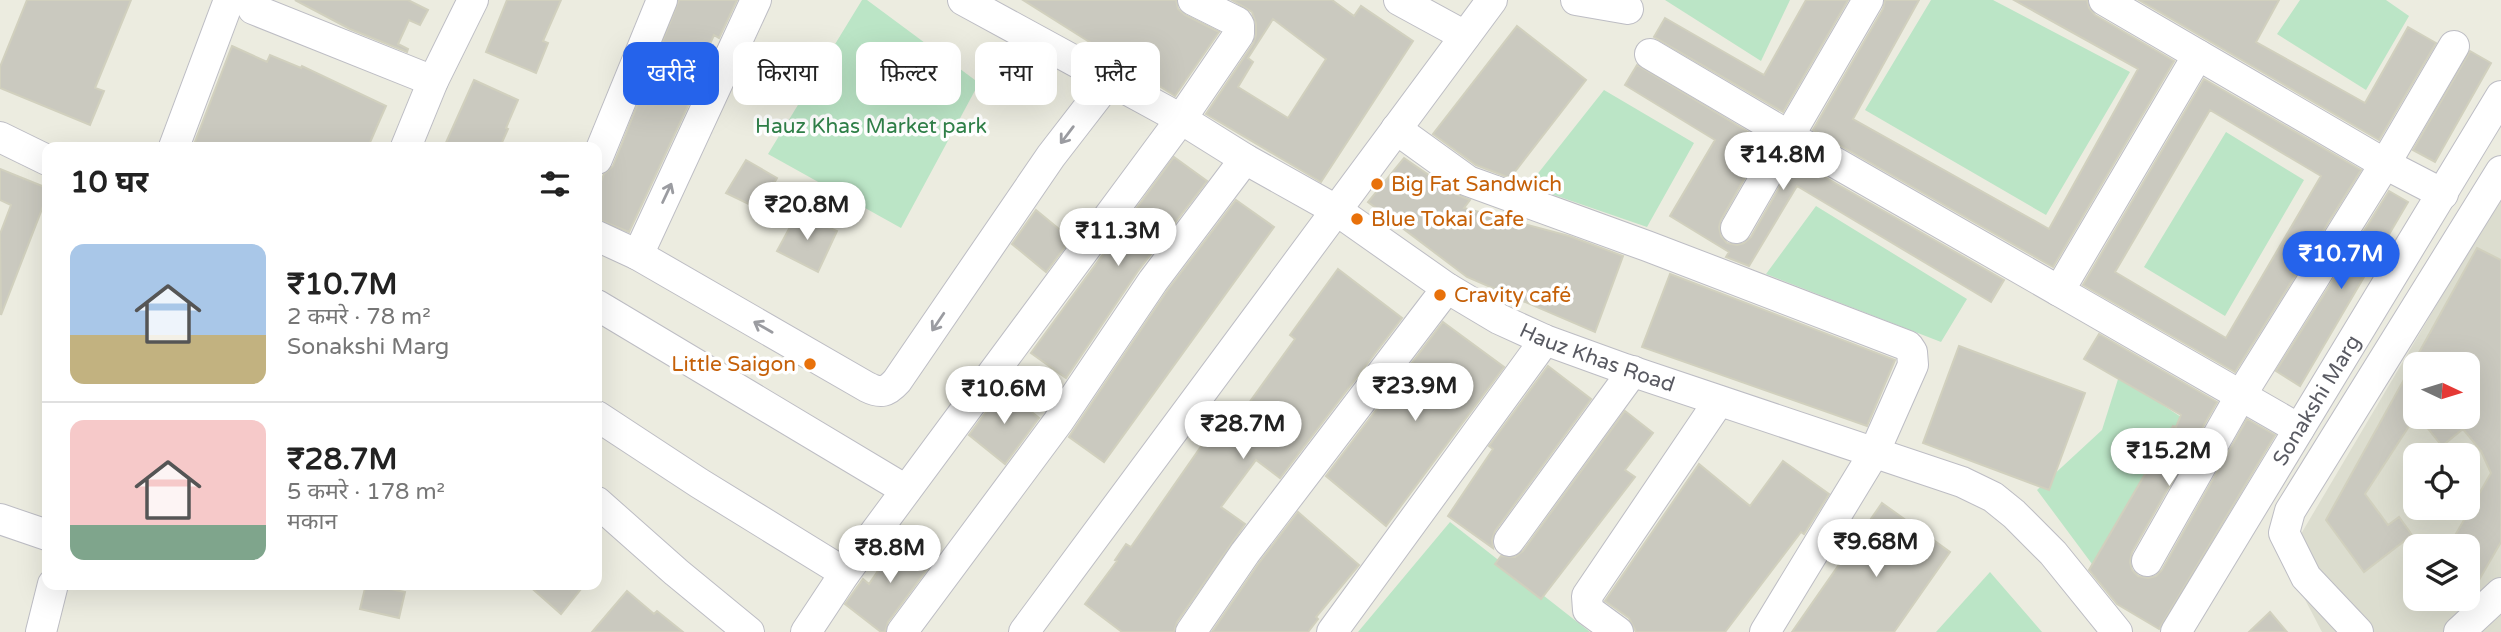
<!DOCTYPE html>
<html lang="hi">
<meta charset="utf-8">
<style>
body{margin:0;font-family:"Varela Round","Noto Sans Devanagari",sans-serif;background:#f6f6f6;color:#222;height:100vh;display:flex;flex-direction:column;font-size:26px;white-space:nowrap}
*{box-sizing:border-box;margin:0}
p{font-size:23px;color:#767676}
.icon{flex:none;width:38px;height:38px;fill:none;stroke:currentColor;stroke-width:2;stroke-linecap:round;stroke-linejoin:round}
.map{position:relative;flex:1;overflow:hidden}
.sheet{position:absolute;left:42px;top:142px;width:560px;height:448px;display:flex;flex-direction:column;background:#fff;border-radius:14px;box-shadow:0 7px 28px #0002}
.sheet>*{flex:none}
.guide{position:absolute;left:623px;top:42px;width:665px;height:63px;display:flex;gap:14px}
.needle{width:46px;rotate:94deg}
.buttons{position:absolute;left:2403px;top:352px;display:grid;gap:14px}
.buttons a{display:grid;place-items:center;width:77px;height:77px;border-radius:14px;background:#fff;box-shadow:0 7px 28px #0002;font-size:35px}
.price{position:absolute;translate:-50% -60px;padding:0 16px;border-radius:24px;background:#fff;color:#222;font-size:23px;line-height:46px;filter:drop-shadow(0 2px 4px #0008)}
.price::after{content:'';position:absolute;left:50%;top:42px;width:21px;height:16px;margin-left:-10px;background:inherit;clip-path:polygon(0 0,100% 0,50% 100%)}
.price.selected{background:#2563eb;color:#fff}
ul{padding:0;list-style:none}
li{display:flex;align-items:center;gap:21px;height:175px;padding:0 28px}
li+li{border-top:2px solid #e0e0e0}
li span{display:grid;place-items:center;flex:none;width:196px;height:140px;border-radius:14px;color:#555}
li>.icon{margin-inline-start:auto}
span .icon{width:84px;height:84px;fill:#fffc;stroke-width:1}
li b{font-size:30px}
h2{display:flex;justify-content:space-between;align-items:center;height:84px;padding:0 28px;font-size:30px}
.tag{padding:0 24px;border-radius:14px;background:#fff;box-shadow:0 7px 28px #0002;font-size:24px;line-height:63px}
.tag.selected{background:#2563eb;color:#fff}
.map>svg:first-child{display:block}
.education{fill:#dcddcf;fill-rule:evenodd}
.green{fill:#bbe5c6}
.building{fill:#cac9bf;stroke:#d1d0be;stroke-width:2;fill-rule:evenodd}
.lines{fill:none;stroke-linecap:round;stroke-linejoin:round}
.minor-casing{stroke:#bdbdc4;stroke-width:32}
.minor{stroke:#fff;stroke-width:30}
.oneway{stroke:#9b9ca1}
.food-dot{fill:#e8710a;stroke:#fff;stroke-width:2.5}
.labels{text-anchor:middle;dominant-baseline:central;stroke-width:7;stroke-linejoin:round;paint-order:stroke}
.park-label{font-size:21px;fill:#308149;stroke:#fff}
.food-label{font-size:21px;fill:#c56008;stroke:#fff;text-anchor:start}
.street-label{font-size:21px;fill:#595a62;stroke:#fff}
</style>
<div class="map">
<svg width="2501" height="632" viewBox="0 0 2501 632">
<rect width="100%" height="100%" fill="#ecece0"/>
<!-- education -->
<path class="education" d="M2501,196V632H2322L2285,561ZM2415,364H2468V416H2415ZM2415,455H2468V508H2415ZM2415,546H2468V598H2415Z"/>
<!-- green -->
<path class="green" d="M862,0H867L979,83L901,228L768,154Z
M1665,0H1790L1761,61Z
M1931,0H1993L2130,72L2046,215L1865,110Z
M2300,0H2386L2409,16L2366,90L2277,34Z
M1604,90L1694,143L1647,227L1528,186Z
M2226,132L2304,180L2225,316L2144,267Z
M1816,206L1967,299L1941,342L1766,274Z
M2119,376L2181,417L2095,568L2037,490L2102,430Z
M1450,522L1590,632H1358Z
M1990,572L2042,632H1936Z"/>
<!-- building -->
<path class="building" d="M27,0H131L95,88L104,91L90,125L0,88V67Z
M295,0H408L428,10L420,25L409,20L398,44L408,49L407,52L350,29Z
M507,0H561L543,41L548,43L536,73L486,52Z
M679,0H737L719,38L714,35L687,95L692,97L629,232L597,219V191L604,174L613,166Z
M1023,0H1176L1178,9L1185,15L1219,32L1175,96Z
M1232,0H1332L1354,16L1361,6L1413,41L1321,182L1206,114L1253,44L1256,35V24L1252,12ZM1273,19L1326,59L1288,118L1238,87L1253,62L1248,58Z
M1806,0H1848L1783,112L1654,37L1665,18L1764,75Z
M1885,0H1919L1853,119L2049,229L2138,69L2014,0H2087L2089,8L2095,15L2174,61L2053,267L1813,130L1883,9Z
M2139,0H2279L2256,42L2365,103L2408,27L2436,43L2379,140Z
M1517,26L1586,80L1510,178L1476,165L1433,134Z
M232,46L267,62L270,55L301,68L302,66L386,106L368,147H193Z
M2470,51L2491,63L2435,162L2413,150Z
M1637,65L1765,142L1721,220L1719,227L1721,236L1727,243L1737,245L1744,243L1751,237L1795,160L2004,280L1991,302L1797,186L1749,266L1726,257L1729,252L1670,216L1715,140L1625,85Z
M2204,79L2361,170L2235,372L2083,285ZM2210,110L2321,176L2226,338L2115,272Z
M474,80L518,100L506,128L508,129L500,147H444Z
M1174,157L1207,181L1138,271L1066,378L1031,353Z
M1404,158L1458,195L1470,200L1464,208L1569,236L1623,256L1595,332L1467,277L1368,202Z
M746,160L777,178L759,209L726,193Z
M0,169L47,188V196L1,315L0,234L11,205L0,200Z
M2389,191L2408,202L2300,386L2276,371Z
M1236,200L1274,227L1104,462L1069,437L1167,291Z
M1036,210L1071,239L1046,272L1012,244Z
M797,214L837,231L818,272L777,251Z
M2477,248L2501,260V542L2479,580L2468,574V546H2449L2491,473L2481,451L2463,429L2442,446L2418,416H2468V364H2415V417L2365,494L2388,525L2399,517L2412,535L2364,572L2326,520Z
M1338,269L1402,318L1280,478L1256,460L1221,507L1245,524L1177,622L1174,632H1122L1085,604L1117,561L1115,560L1126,544L1131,547L1207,438L1218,446L1295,339L1290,335Z
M1670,274L1895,360L1867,426L1642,347Z
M1443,322L1504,367L1386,526L1326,476Z
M2099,334L2217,402L2132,552L2130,562L2132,570L2138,576L2148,578L2156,576L2162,570L2247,419L2275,435L2159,629L2117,604L2089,570L2173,426L2176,427L2181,415L2084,359Z
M1959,346L2085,393L2049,490L1923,443Z
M1548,366L1591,399L1495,531L1492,540L1493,548L1448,516L1493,449L1489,446Z
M1003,389L1039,418L1005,464L969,435Z
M1625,411L1653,433L1625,470L1635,477L1541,599L1495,564L1501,556L1515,557L1523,551Z
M1783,461L1829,494L1804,534L1801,532L1725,632H1636L1629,618L1605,601L1699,464L1750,506Z
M1882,503L1950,552L1894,632H1792Z
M1298,512L1359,565L1316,617L1318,619L1308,632H1212L1259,563Z
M901,537L934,560L888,622L885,632H881L845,604L863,579L869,584Z
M366,584L405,592L399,618L360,609Z
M527,584H585L561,614Z
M627,591L654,614L657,611L683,632H592Z
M2270,612L2287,632H2249Z"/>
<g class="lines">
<!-- minor casing -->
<g class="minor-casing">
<g id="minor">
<path id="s1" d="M963,0L1181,119L1245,159L1336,210L1447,288L1499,319L1545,340L1625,369L1962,482L1993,497L2014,514L2053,553L2117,632"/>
<path d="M1399,0L1465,36"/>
<path d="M1576,0L1628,9"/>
<path d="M1868,0L1789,136L2059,291"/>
<path d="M2104,0L2385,164L2241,395L2147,561"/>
<path d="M253,9L433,81"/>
<path d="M1650,54L1789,136L1736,228"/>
<path d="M2198,55L2059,291L2299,429"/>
<path d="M1396,129L1468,181L1647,246L1908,346L1912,352L1913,365L1874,453L1765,632"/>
<path d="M0,137L47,160"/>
<path d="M174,147L229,0"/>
<path d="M406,147L433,81L473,0"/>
<path d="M597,159L662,0"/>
<path d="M2443,194L2385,164L2454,46"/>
<path d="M597,236L638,255L867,387C881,394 887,392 897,381L1051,156L1109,81"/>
<path d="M638,255L756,0"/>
<path d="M597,305L906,490"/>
<path d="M597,416L699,483L845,573"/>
<path d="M597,502L676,572L749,632"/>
<path d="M0,519L47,535"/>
<path d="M1509,541L1633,371"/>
<path d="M41,632L53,584"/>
<path d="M806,632L845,573L1181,119L1239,34V25L1237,22L1193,0"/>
<path d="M902,632L1058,422L1153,281L1245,159"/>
<path d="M1024,632L1492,0"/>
<path d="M1191,632L1245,553L1447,288"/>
<path d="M1332,632L1545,340"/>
<path d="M1618,632L1588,610L1587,596L1719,401"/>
<path id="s2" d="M2176,632L2501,96"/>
<path d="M2358,632L2306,577L2284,533L2290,511L2501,171"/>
<path d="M2459,632L2501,593"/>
</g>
</g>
<!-- minor -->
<use href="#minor" class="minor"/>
</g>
<!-- one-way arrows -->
<defs><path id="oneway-shaft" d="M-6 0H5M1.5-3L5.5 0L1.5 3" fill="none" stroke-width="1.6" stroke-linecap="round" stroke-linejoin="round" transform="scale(1.75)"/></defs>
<g class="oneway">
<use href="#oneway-shaft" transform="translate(1067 135) rotate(127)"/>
<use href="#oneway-shaft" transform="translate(667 193) rotate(-65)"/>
<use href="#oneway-shaft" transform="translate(938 322) rotate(124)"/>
<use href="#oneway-shaft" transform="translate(763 327) rotate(-150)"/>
</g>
<!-- markers -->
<g class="food-dot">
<circle cx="1377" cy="184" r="7"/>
<circle cx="1357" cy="219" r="7"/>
<circle cx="1440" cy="295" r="7"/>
<circle cx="810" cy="364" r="7"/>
</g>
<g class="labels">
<!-- park labels -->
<g class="park-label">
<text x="871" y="126">Hauz Khas Market park</text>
</g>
<!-- food labels -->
<g class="food-label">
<text x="1391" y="184">Big Fat Sandwich</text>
<text x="1371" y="219">Blue Tokai Cafe</text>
<text x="1454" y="295">Cravity café</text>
<text x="796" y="364" text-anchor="end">Little Saigon</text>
</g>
<!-- street labels -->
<g class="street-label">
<text stroke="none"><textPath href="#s1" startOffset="730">Hauz Khas Road</textPath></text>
<text stroke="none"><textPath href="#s2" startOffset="271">Sonakshi Marg</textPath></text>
</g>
</g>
</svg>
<div class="buttons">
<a><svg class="needle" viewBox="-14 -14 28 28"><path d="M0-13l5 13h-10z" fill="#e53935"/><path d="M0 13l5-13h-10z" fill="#767676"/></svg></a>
<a><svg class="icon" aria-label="locate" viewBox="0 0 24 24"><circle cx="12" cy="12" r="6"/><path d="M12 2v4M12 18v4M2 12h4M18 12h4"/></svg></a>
<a><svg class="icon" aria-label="layers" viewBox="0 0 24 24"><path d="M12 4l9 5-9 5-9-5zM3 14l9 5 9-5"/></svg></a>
</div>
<b class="price" style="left:1783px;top:192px">₹14.8M</b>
<b class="price" style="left:807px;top:242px">₹20.8M</b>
<b class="price" style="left:1118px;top:268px">₹11.3M</b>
<b class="price selected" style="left:2341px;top:291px">₹10.7M</b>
<b class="price" style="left:1415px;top:423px">₹23.9M</b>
<b class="price" style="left:1004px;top:426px">₹10.6M</b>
<b class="price" style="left:1243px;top:461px">₹28.7M</b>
<b class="price" style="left:2169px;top:488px">₹15.2M</b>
<b class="price" style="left:1876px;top:579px">₹9.68M</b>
<b class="price" style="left:890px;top:585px">₹8.8M</b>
<div class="guide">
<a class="tag selected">खरीदें</a>
<a class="tag">किराया</a>
<a class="tag">फ़िल्टर</a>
<a class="tag">नया</a>
<a class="tag">फ़्लैट</a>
</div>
<section class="sheet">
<h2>10 घर<svg class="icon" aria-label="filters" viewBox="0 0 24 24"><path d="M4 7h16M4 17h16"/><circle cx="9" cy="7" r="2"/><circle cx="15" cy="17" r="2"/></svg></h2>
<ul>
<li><span style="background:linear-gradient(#a9c7e8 65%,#c2b280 0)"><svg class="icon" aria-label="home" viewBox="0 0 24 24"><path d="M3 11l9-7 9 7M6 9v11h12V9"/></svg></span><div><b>₹10.7M</b><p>2 कमरे · 78 m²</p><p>Sonakshi Marg</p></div></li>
<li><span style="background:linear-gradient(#f6c9c9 75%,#7fa58c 0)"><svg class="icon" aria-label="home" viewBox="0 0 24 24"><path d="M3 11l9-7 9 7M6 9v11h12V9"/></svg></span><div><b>₹28.7M</b><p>5 कमरे · 178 m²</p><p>मकान</p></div></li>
</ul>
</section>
</div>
